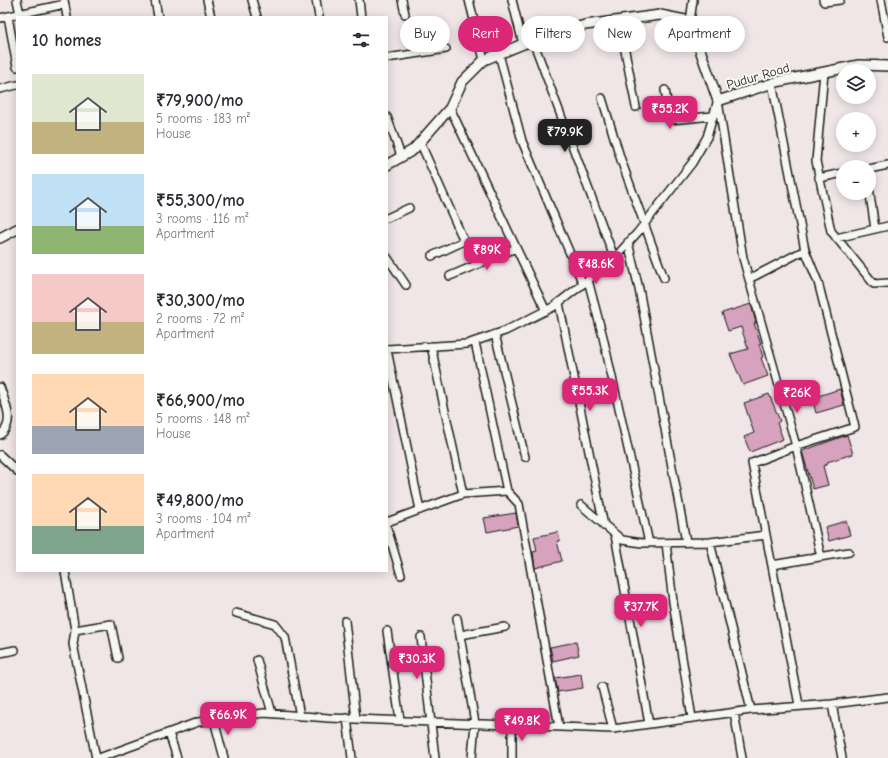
<!DOCTYPE html>
<meta charset="utf-8">
<style>
body{margin:0;font-family:"Comic Neue",sans-serif;background:#f7f7f7;color:#2b2b33;height:100vh;display:flex;flex-direction:column;font-size:15px;white-space:nowrap}
*{box-sizing:border-box;margin:0}
p{font-size:13px;color:#7c7c81}
.icon{flex:none;width:22px;height:22px;fill:none;stroke:currentColor;stroke-width:2;stroke-linecap:round;stroke-linejoin:round}
.map{position:relative;flex:1;overflow:hidden}
.details{position:absolute;left:16px;top:16px;width:372px;height:556px;display:flex;flex-direction:column;background:#fff;border-radius:0px;box-shadow:0 2px 10px #0003}
.details>*{flex:none}
.guide{position:absolute;left:400px;top:16px;width:380px;height:36px;display:flex;gap:8px}
.tools{position:absolute;left:836px;top:64px;display:grid;gap:8px}
.tools a{display:grid;place-items:center;width:40px;height:40px;border-radius:50%;background:#fff;box-shadow:0 2px 10px #0003;font-size:20px}
.price{position:absolute;translate:-50% -34px;padding:0 9px;border-radius:8px;background:#db2777;color:#fff;font-size:13px;line-height:26px;filter:drop-shadow(0 1px 2px #0008)}
.price::after{content:'';position:absolute;left:50%;top:24px;width:12px;height:9px;margin-left:-6px;background:inherit;clip-path:polygon(0 0,100% 0,50% 100%)}
.price.selected{background:#222;color:#fff}
ul{padding:0;list-style:none}
li{display:flex;align-items:center;gap:12px;height:100px;padding:0 16px}
li span{display:grid;place-items:center;flex:none;width:112px;height:80px;border-radius:0px;color:#555}
li>.icon{margin-inline-start:auto}
span .icon{width:48px;height:48px;fill:#fffc;stroke-width:1}
li b{font-size:17px}
h2{display:flex;justify-content:space-between;align-items:center;height:48px;padding:0 16px;font-size:17px}
.chip{padding:0 14px;border-radius:18px;background:#fff;box-shadow:0 2px 10px #0003;font-size:14px;line-height:36px}
.chip.selected{background:#db2777;color:#fff}
.map>svg:first-child{display:block}
.building{fill:#d6a2bd;stroke:#1c1c1c}
.lines{fill:none;stroke-linecap:round;stroke-linejoin:round}
.minor-casing{stroke:#1c1c1c;stroke-width:10}
.tertiary-casing{stroke:#1c1c1c;stroke-width:12}
.minor{stroke:#f6f6f2;stroke-width:7}
.tertiary{stroke:#f6f6f2;stroke-width:9}
.labels{text-anchor:middle;dominant-baseline:central;stroke-width:4;stroke-linejoin:round;paint-order:stroke}
.street-label{font-size:13px;fill:#1c1c1c;stroke:#f6f6f2}
</style>
<div class="map">
<svg width="888" height="758" viewBox="0 0 888 758">
<rect width="100%" height="100%" fill="#f0e5e7"/>
<filter id="ink" filterUnits="userSpaceOnUse"><feTurbulence type="fractalNoise" baseFrequency=".025" numOctaves="2"/><feDisplacementMap in="SourceGraphic" scale="8" xChannelSelector="R" yChannelSelector="G"/><feConvolveMatrix kernelMatrix="1 2 1 2 8 2 1 2 1" color-interpolation-filters="sRGB"/></filter>
<g filter="url(#ink)">
<!-- building -->
<path class="building" d="M751,304L756,323H754L761,344H759L763,357L761,358L768,376L743,385L730,354L748,349L741,327L728,331L722,313Z
M840,389L844,405L816,413L812,398Z
M769,394L780,421L777,423L783,439L750,452L744,437L754,433L744,403Z
M847,435L853,454L827,462L828,464L823,466L828,485L813,489L802,451Z
M516,513L518,526L487,532L484,518Z
M846,521L850,535L829,541L825,527Z
M558,532L560,541H557L562,561L535,568L533,552L537,551L534,537Z
M576,642L579,655L553,661L550,647Z
M581,674L583,688L558,692L555,678Z"/>
<g class="lines">
<!-- minor casing -->
<g class="minor-casing">
<path id="minor" d="M17,0L20,14
M64,0L67,17
M155,0L158,17
M207,0L211,17
M252,0L257,17
M316,0L319,17
M359,0L361,17
M402,0L405,14
M469,0L484,60
M512,0L523,44
M823,0L824,2L840,0
M881,0L888,37
M8,16L17,67
M0,18L65,4
M619,20L636,107
M690,21L693,0
M533,41L614,257
M499,54L522,141L583,284
M387,58L446,49
M824,72L816,161L831,231L874,284L888,283
M772,83L805,250L818,282L855,427L796,446L821,557
M0,89L17,85
M665,90L670,120L713,116
M602,98L621,160L664,278
M718,101L743,258L796,446L752,463L799,705
M450,108L546,311
M387,117L401,156
M420,142L464,241L432,256
M869,169L888,165
M819,178L843,173
M869,188L875,229
M387,218L409,208
M836,238L888,226
M628,242L639,289L686,542
M387,257L406,285
M450,276L516,248
M749,279L805,250
M588,280L603,337L649,543
M559,303L604,526
M495,334L525,457
M475,342L507,491
M431,346L463,494
M387,349L467,344L505,331L553,307L610,263L638,232L692,163L707,137L717,103
M387,350L420,510
M0,387C5,403 16,423 0,435
M0,455L17,471
M581,505L622,540L642,543L710,542L766,535
M387,522L463,494L507,491L519,504L559,727
M387,528L401,575
M615,535L649,724
M710,542L751,710
M666,543L673,602L692,718
M772,565L849,552
M65,571L75,630
M236,613L275,624L285,637L300,716
M457,618L475,723L472,758
M345,621L356,719
M387,631L400,720
M460,635L505,627
M421,637L435,758
M0,653L15,650
M257,660L272,713
M602,687L613,729
M832,704L842,758
M734,712L742,758
M347,718L352,758
M214,720L224,758
M169,733L177,758
M96,758L73,644L75,630L111,624L118,658
M99,758L198,722L264,713L329,718L613,729L751,710L832,704L888,697
M512,758V725"/>
</g>
<!-- tertiary casing -->
<g class="tertiary-casing">
<path id="tertiary" d="M387,165L413,150L450,108L462,82L484,60L523,44L585,25L660,15L690,21L718,101L776,82L859,65L888,66
M0,238L17,229"/>
</g>
<!-- minor -->
<use href="#minor" class="minor"/>
<!-- tertiary -->
<use href="#tertiary" class="tertiary"/>
</g>
</g>
<g class="labels">
<!-- street labels -->
<g class="street-label">
<text transform="translate(758 76) rotate(-16)">Pudur Road</text>
</g>
</g>
</svg>
<div class="tools">
<a><svg class="icon" aria-label="layers" viewBox="0 0 24 24"><path d="M12 4l9 5-9 5-9-5zM3 14l9 5 9-5"/></svg></a>
<a>+</a>
<a>−</a>
</div>
<b class="price" style="left:670px;top:130px">₹55.2K</b>
<b class="price selected" style="left:565px;top:153px">₹79.9K</b>
<b class="price" style="left:487px;top:271px">₹89K</b>
<b class="price" style="left:596px;top:285px">₹48.6K</b>
<b class="price" style="left:590px;top:412px">₹55.3K</b>
<b class="price" style="left:797px;top:414px">₹26K</b>
<b class="price" style="left:641px;top:628px">₹37.7K</b>
<b class="price" style="left:417px;top:680px">₹30.3K</b>
<b class="price" style="left:228px;top:736px">₹66.9K</b>
<b class="price" style="left:522px;top:742px">₹49.8K</b>
<div class="guide">
<a class="chip">Buy</a>
<a class="chip selected">Rent</a>
<a class="chip">Filters</a>
<a class="chip">New</a>
<a class="chip">Apartment</a>
</div>
<section class="details">
<h2>10 homes<svg class="icon" aria-label="filters" viewBox="0 0 24 24"><path d="M4 7h16M4 17h16"/><circle cx="9" cy="7" r="2"/><circle cx="15" cy="17" r="2"/></svg></h2>
<ul>
<li><span style="background:linear-gradient(#dfe7d0 60%,#c2b280 0)"><svg class="icon" aria-label="home" viewBox="0 0 24 24"><path d="M3 11l9-7 9 7M6 9v11h12V9"/></svg></span><div><b>₹79,900/mo</b><p>5 rooms · 183 m²</p><p>House</p></div></li>
<li><span style="background:linear-gradient(#bfe0f5 65%,#8fb573 0)"><svg class="icon" aria-label="home" viewBox="0 0 24 24"><path d="M3 11l9-7 9 7M6 9v11h12V9"/></svg></span><div><b>₹55,300/mo</b><p>3 rooms · 116 m²</p><p>Apartment</p></div></li>
<li><span style="background:linear-gradient(#f6c9c9 60%,#c2b280 0)"><svg class="icon" aria-label="home" viewBox="0 0 24 24"><path d="M3 11l9-7 9 7M6 9v11h12V9"/></svg></span><div><b>₹30,300/mo</b><p>2 rooms · 72 m²</p><p>Apartment</p></div></li>
<li><span style="background:linear-gradient(#ffd9b3 65%,#9aa5b1 0)"><svg class="icon" aria-label="home" viewBox="0 0 24 24"><path d="M3 11l9-7 9 7M6 9v11h12V9"/></svg></span><div><b>₹66,900/mo</b><p>5 rooms · 148 m²</p><p>House</p></div></li>
<li><span style="background:linear-gradient(#ffd9b3 65%,#7fa58c 0)"><svg class="icon" aria-label="home" viewBox="0 0 24 24"><path d="M3 11l9-7 9 7M6 9v11h12V9"/></svg></span><div><b>₹49,800/mo</b><p>3 rooms · 104 m²</p><p>Apartment</p></div></li>
</ul>
</section>
</div>
